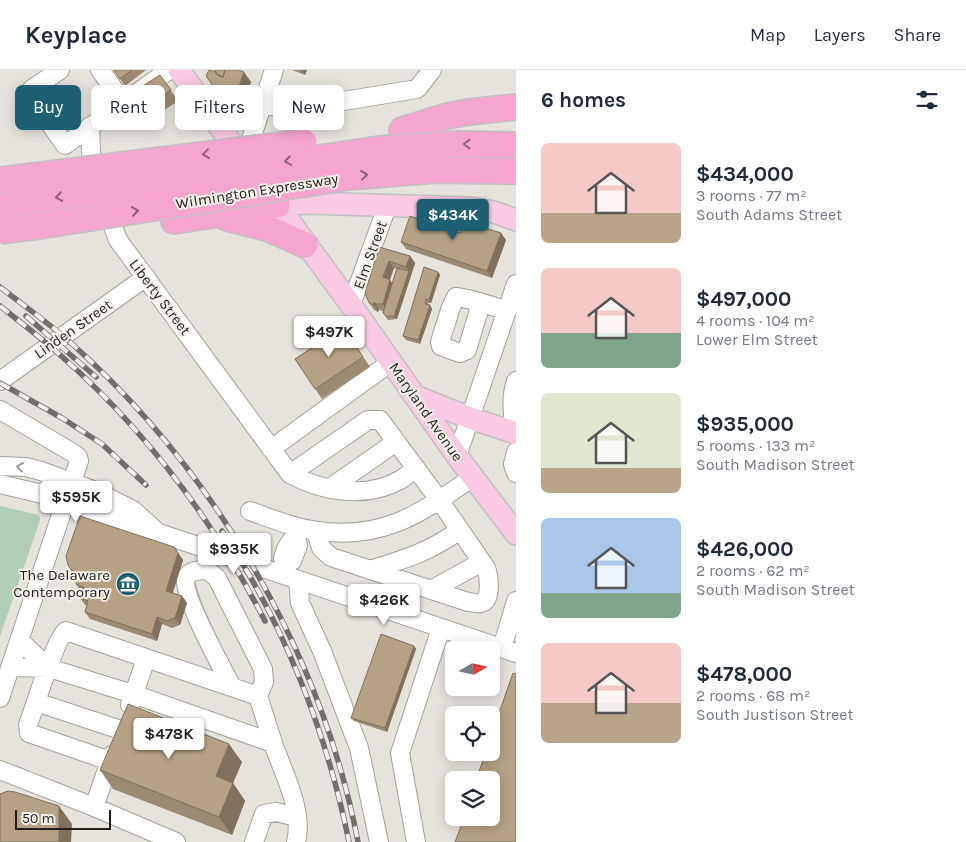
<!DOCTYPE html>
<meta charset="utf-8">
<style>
body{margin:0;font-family:Karla,sans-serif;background:#f6f6f7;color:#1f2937;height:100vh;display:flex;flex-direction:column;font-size:19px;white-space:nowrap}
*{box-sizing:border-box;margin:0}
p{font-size:16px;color:#747a83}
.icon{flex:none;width:28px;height:28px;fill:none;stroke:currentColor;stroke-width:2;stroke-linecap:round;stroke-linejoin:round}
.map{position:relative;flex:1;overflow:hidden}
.side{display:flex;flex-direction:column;background:#fff;width:450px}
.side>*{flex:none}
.hud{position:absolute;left:15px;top:15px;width:425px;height:45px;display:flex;gap:10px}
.needle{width:32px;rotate:81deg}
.controls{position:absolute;left:445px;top:571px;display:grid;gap:10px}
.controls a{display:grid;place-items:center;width:55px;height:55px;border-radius:8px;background:#fff;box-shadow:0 2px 12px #0003;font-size:25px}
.scale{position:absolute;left:15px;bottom:12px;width:96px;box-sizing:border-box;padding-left:5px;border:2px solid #211f1d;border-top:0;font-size:14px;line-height:18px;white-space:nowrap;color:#211f1d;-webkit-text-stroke:4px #f3efe9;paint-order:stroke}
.price{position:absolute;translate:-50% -42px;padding:0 11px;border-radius:5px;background:#fff;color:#222;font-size:16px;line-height:32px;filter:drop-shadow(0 1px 2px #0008)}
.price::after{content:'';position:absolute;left:50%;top:30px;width:15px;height:11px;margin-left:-8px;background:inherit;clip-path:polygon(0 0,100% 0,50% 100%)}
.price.on{background:#1e5f73;color:#fff}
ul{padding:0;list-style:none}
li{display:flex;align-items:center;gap:15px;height:125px;padding:0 25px}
li span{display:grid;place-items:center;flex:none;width:140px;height:100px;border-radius:8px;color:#555}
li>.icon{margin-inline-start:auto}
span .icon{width:60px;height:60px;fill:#fffc;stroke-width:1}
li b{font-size:21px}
h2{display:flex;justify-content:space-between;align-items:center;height:60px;padding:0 25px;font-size:21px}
.pill{padding:0 18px;border-radius:8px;background:#fff;box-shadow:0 2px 12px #0003;font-size:18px;line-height:45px}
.pill.on{background:#1e5f73;color:#fff}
header{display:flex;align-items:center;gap:30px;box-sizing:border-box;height:70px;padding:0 25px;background:#fff;border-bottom:1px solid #e0e1e3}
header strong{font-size:24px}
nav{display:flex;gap:28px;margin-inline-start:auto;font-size:18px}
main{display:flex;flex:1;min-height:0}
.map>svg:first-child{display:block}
.green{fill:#b0cdb5}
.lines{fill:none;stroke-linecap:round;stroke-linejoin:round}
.minor-casing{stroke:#a4a09a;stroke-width:20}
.major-casing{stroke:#c1c0c0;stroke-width:24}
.highway-casing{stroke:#c1c0c0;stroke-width:28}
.minor{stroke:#fff;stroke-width:18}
.major{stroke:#fac9e2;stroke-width:21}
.highway{stroke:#f6a5cf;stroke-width:25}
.rail-casing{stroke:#726f6b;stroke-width:5.5}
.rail{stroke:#f3efe9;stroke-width:4;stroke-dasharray:11;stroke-linecap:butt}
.highway-bridge-casing{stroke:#c1c0c0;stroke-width:28;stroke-linecap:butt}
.highway-bridge{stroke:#f6a5cf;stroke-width:25}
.wall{fill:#9d8a72;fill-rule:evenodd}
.shaded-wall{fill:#7f715c}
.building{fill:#b6a184;stroke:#7f715c}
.oneway{stroke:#8c6276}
.oneway2{stroke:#9b9a99}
.labels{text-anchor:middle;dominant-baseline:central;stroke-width:4;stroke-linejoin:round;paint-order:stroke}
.street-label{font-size:15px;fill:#211f1d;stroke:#f3efe9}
.poi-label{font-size:15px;fill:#211f1d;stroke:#f3efe9;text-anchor:end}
</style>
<header>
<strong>Keyplace</strong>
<nav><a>Map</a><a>Layers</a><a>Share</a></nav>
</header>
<main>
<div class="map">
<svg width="516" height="772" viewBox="0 0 516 772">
<rect width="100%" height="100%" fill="#e6e2dc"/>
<!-- green -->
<path class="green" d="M0,436L39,445L40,450L0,566Z"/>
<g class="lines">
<!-- minor casing -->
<g class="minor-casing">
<path id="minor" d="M60,0L32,19L34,31L65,75L169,0
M100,0L124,33
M262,36H313L417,19L432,0
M90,56L91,82L96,108
M245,87L274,0
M105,135L118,170L290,404C323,422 366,429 400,410C405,407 411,402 416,398
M481,233L467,280L460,283L441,276L440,272L451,237L456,227C473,229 490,235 507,241
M351,235L388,134
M0,311L146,207
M0,340L73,383L78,387L79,391L0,628
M515,363C513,344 510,329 516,311
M271,379L391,292
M516,382L513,394L516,403
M457,386L516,214
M0,396L26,397L41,401L95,421L133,440L156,461
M290,404L368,350H380L440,431L486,498C489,506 492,531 481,533C477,534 472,532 468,532L331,487L321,478L316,461
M0,414L42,424L137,458L156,462L516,583
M330,418L396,372
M250,441C270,448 291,457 312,460C381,472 420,444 473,407
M370,500C406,489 429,482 460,460
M284,505L287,493L292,491L298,475L295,467C289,472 285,480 283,488L287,493
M298,510L300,533L322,581L359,678L379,772
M431,520L482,492
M19,570L49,598
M502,578L516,531
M10,597L49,598L133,624L273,673C283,702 304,741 296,772
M232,617C223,600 181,523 186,508C190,500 200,500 207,500L217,508L263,599L264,612L258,626
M36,632L121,660
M130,635L146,589
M110,691L29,663L28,655C34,639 56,567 66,561L258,626L273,673
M0,700L94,737L176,772
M94,737L112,685
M254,772L264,744L276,742L297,747
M416,772L400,683L441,558"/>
</g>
<!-- major casing -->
<g class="major-casing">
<path id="major" d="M179,0L245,92
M268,122L351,235L457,386L516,464
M277,135L308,133L470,138L494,142L516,150
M417,327L470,348L516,363"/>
</g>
<!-- highway casing -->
<g class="highway-casing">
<path id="highway" d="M402,60L447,46L469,42L516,37
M227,148L267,158L305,175
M174,151L277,135"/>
</g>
<!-- minor -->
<use href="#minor" class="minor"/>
<!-- major -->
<use href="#major" class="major"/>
<!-- highway -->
<use href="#highway" class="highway"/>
<!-- rail casing -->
<g class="rail-casing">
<path id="rail" d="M0,217C24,236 49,253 71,273C214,400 322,584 358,772
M0,236C20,252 40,267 59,284C145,359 213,450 265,551
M26,246L96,307
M0,313L62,348L102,374L146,415
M222,461C284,554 327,663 349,772"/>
</g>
<!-- rail -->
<use href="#rail" class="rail"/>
<!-- highway-bridge casing -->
<g class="highway-bridge-casing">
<path id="highway-bridge" d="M0,110L304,72
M0,136L379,79L458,74L516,75
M0,161L46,155L349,107L434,100L516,101"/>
</g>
<!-- highway-bridge -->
<use href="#highway-bridge" class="highway-bridge"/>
</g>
<!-- wall -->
<path class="wall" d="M114,0H146L125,16Z
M292,0H307L305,5Z
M160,5L178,31L145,53L127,26Z
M206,6L251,12L243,36L223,30Z
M455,156L453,161L460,163L506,170L492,208L406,179L401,172Z
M379,177L410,186L415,193L397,249L388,250L383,243L384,241H381L379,239L378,242L374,240L369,233ZM394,198L397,199L392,214L390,210Z
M438,202L440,205L431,233H428V235L432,239L420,274L406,270L403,266Z
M343,257L370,297L322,329L295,289Z
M174,477L183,490L173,523L182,526L187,533L180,555L172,558L162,554L157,571L90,549L85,542L87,535H85L80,528L82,521H81L76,514L78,508L68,495Z
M414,576L416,579L387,662L354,651L351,648Z
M242,692L233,713L245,731L232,765L113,719L100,700Z"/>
<!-- shaded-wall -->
<path class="shaded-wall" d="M301,0H307L305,5Z
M244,2L251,12L243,36L236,26Z
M450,149L455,156L452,166L447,159Z
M501,163L506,170L492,208L487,201Z
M410,186L415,193L397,249L394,246L409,201L406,197Z
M389,191L394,198L388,214L383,207Z
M438,202L440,205L431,233L429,230Z
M390,210L395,217L387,241L383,234Z
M374,232L379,239L378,242L374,235Z
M430,235L432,239L420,274L418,270Z
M178,483L183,490L171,528L166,521Z
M182,526L187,533L180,555L175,548Z
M157,547L162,554L157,571L152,564Z
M414,576L416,579L387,662L385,658Z
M229,674L242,692L233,713L245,731L232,765L219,747L216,706Z
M59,736L72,754L71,772H59Z"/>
<!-- building -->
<path class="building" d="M114,0H132L120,9Z
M209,0L216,2V4L223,7L225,0H238L244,2L236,26L216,20L206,6Z
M215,0H225L223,7L219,6L216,2L215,1Z
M160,5L171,20L138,43L127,26Z
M410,146L429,153L431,147L441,151L443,146L450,149L447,159L460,163L463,151L501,163L487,201L401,172Z
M379,177L410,186L406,197L389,191L383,207L390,210L383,234H376L374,232V235L369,233L365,223Z
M424,197L438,202L429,230L426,229L425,234L430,235L418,270L403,266Z
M397,198L409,201L394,246H386L383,243Z
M343,257L363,287L315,319L295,289Z
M80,446L174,477L178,483L166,521L182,526L175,548L167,551L157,547L152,564L85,542L88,531L80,528L84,517L76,514L79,504L71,500L68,495L66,486Z
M381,564L414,576L385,658L351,648Z
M513,603L516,604V772H455L464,748H491V710H476L486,682H491V666Z
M128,634L229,674L216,706L233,713L219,747L100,700Z
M8,721L15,722L59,736V772H0V724Z"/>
<!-- one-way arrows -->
<defs><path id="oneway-chevron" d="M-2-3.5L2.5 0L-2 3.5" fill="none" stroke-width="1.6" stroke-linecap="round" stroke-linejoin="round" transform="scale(1.25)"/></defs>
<g class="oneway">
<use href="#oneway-chevron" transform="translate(467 74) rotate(-179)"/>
<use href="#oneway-chevron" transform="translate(206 84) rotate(173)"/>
<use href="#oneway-chevron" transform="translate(288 91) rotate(171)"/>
<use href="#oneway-chevron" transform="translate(364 105) rotate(-6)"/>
<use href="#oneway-chevron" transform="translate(59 127) rotate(171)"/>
<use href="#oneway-chevron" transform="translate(135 141) rotate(-9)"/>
</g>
<use class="oneway2" href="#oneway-chevron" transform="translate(20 397) rotate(-173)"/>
<!-- icons -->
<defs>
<g id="museum-disc" transform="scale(1.25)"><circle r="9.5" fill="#1e5f73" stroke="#f3efe9"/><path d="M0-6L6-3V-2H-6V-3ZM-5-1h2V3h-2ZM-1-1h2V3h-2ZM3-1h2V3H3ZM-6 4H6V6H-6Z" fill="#fff"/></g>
</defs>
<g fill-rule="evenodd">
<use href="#museum-disc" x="128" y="514"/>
</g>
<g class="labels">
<!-- street labels -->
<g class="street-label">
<text transform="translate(257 121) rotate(-9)">Wilmington Expressway</text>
<text transform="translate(370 185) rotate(-70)">Elm Street</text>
<text transform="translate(160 227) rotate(53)">Liberty Street</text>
<text transform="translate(73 259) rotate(-35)">Linden Street</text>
<text transform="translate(426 342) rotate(55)">Maryland Avenue</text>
</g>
<!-- poi labels -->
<g class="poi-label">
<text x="110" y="505">The Delaware<tspan x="110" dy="17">Contemporary</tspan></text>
</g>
</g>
</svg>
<div class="controls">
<a><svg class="needle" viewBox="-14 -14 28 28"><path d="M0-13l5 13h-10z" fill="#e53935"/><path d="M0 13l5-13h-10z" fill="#747a83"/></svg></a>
<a><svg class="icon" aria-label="locate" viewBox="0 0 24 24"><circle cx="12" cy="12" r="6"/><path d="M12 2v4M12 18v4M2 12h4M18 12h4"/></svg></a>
<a><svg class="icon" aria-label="layers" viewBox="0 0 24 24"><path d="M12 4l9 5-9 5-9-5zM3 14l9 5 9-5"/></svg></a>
</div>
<div class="scale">50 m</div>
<b class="price on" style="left:453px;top:171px">$434K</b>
<b class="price" style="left:329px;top:288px">$497K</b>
<b class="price" style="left:76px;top:453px">$595K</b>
<b class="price" style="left:234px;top:505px">$935K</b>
<b class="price" style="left:384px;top:556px">$426K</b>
<b class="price" style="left:169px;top:690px">$478K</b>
<div class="hud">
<a class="pill on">Buy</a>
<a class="pill">Rent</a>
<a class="pill">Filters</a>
<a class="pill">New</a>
</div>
</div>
<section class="side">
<h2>6 homes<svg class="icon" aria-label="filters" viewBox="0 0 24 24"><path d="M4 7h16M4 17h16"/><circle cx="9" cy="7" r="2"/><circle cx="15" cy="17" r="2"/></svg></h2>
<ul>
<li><span style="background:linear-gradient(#f6c9c9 70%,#b9a48a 0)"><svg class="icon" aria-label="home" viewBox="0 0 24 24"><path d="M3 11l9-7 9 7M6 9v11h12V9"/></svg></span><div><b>$434,000</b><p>3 rooms · 77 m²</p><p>South Adams Street</p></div></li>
<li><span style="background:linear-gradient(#f6c9c9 65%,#7fa58c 0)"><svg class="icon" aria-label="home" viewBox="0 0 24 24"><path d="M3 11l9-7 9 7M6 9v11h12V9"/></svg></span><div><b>$497,000</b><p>4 rooms · 104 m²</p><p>Lower Elm Street</p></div></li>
<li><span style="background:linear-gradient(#dfe7d0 75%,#b9a48a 0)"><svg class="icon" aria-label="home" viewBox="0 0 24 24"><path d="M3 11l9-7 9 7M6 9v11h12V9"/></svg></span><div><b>$935,000</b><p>5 rooms · 133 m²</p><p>South Madison Street</p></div></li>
<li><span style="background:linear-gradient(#a9c7e8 75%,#7fa58c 0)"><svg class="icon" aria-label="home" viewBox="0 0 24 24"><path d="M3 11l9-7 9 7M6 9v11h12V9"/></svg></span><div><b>$426,000</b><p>2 rooms · 62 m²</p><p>South Madison Street</p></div></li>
<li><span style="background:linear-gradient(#f6c9c9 60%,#b9a48a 0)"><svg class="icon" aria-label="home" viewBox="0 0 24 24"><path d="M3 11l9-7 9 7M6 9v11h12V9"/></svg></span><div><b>$478,000</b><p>2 rooms · 68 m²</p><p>South Justison Street</p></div></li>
</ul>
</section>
</main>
